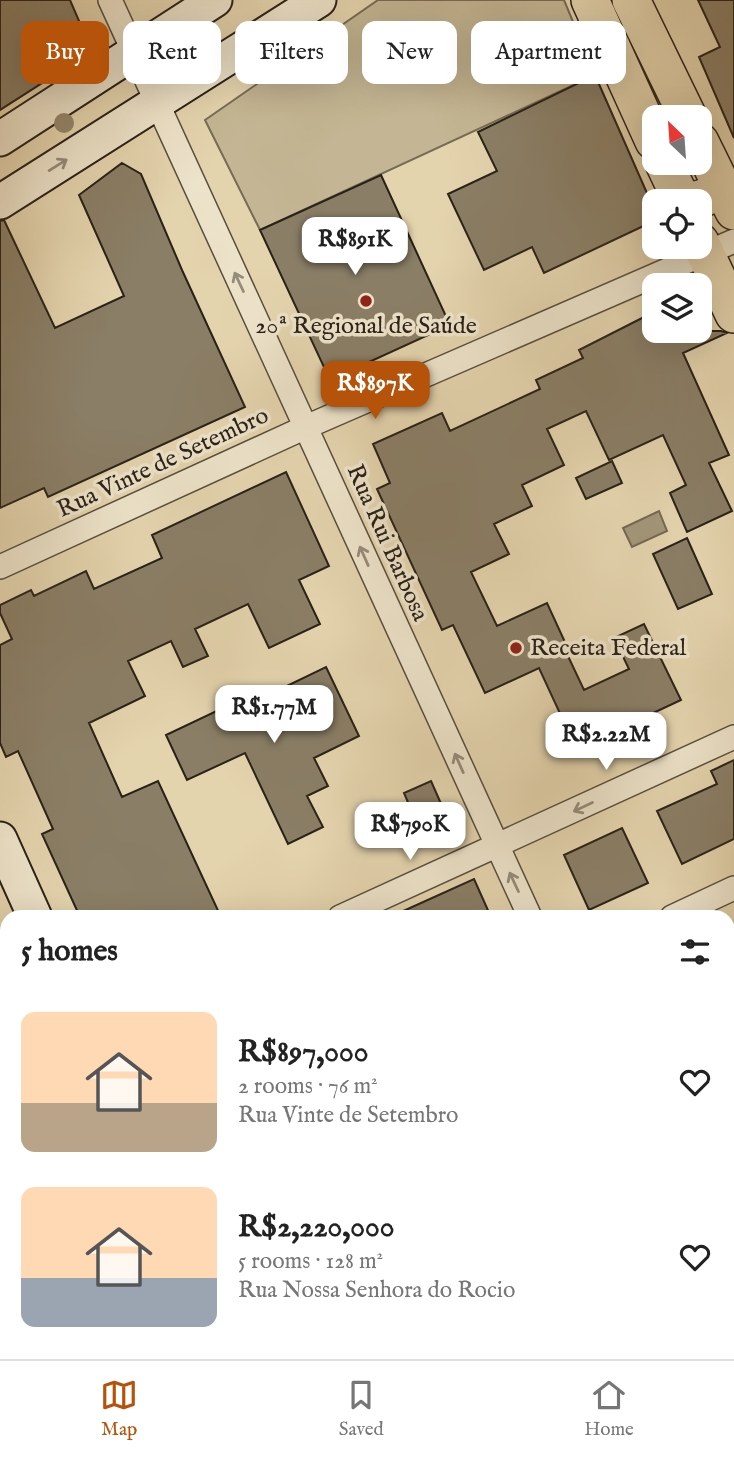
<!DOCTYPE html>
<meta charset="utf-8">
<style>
body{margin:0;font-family:"IM FELL English",serif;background:#f2f2f2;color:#222;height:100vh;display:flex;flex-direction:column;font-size:26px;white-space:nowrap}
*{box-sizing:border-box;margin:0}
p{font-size:23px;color:#767676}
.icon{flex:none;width:38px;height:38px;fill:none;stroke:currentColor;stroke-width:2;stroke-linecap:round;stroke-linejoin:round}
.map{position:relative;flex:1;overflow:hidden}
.drawer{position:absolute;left:0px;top:910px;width:735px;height:450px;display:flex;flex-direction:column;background:#fff;border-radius:21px 21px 0 0;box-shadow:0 7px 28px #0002}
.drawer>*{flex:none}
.guide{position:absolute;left:21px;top:21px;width:693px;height:63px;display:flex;gap:14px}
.needle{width:46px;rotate:335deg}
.fabs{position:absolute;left:642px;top:105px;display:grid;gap:14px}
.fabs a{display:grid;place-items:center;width:70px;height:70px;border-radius:14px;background:#fff;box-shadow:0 7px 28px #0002;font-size:35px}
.price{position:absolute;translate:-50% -60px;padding:0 16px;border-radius:14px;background:#fff;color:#222;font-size:23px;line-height:46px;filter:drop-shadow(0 2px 4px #0008)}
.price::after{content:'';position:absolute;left:50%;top:42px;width:21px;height:16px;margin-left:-10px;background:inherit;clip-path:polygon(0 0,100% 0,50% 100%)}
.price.active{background:#b45309;color:#fff}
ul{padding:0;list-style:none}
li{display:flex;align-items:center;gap:21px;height:175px;padding:0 21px}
li span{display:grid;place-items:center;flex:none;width:196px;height:140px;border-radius:14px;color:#555}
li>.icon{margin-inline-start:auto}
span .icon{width:84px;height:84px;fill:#fffc;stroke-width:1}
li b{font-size:30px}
h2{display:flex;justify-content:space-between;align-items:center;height:84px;padding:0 21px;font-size:30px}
.tag{padding:0 24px;border-radius:14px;background:#fff;box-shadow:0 7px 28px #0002;font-size:24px;line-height:63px}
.tag.active{background:#b45309;color:#fff}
.tab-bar{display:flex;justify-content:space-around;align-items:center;height:98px;border-top:2px solid #e0e0e0;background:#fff;font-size:19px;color:#767676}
.tab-bar a{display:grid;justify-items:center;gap:4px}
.tab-bar .active{color:#b45309}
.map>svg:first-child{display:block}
.green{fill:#c4b694;stroke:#766c56;stroke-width:2}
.water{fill:#a4977b;stroke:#736853;stroke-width:2}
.building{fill:#8a7e66;stroke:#292118;stroke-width:2}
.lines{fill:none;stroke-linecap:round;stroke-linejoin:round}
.street-casing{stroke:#584e3e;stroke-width:26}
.secondary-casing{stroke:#292118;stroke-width:37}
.primary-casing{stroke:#292118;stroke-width:40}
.street{stroke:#ede3ca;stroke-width:23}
.secondary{stroke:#ede3ca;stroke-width:33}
.primary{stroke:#e4d4ae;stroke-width:37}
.tree{fill:#93866d}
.oneway{stroke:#958c7a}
.poi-dot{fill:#8f2418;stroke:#ede3ca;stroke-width:2.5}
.labels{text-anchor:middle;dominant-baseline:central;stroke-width:7;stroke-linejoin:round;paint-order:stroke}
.poi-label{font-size:24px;fill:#292118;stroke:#ede3ca}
.street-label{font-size:24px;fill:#292118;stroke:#ede3ca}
</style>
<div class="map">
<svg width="734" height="1359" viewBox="0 0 734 1359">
<rect width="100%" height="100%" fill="#e4d4ae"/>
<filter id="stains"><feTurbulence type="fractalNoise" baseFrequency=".00286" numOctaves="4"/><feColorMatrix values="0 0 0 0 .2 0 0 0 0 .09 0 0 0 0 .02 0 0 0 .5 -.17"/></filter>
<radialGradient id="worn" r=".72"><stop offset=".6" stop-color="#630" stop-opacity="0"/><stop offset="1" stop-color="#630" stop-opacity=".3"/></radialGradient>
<!-- green -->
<path class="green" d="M378,0H564L595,75L260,230L205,120Z"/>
<!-- water -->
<path class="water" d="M659,511L667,531L632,547L623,528Z"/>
<!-- building -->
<path class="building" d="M0,0H70L92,51L0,110Z
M698,0H734V138L699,57L720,47Z
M595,75L654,209V221L544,273L532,247L484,270L448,194L497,171L478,132Z
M122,163L141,174L182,270L245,407L48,497L44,488L0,508V221L4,220L55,328L124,296L79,195Z
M381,175L450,325L330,380L260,230Z
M654,312V331H721L727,333L683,353L729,455L709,463L732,511L687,532L670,493L686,485L663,435L609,460L586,411L547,429L564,465L522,485L532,506L494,524L509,554L471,572L497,626L547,603L570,653L567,654L584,690L629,669L614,638L644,624L681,700L619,729L618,726L575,746L539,668L485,693L453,625L442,630L377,489L390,483L373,444L442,413L450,431L540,389L536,380L583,358L579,350Z
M612,461L622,483L586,499L576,478Z
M286,472L329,566L299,580L320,624L269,648L248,604L195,629L208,656L183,667L171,641L128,661L145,696L89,723L122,797L158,781L221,917H80L42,834L53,829L18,751L6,757L0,743V645L12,639L0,613V605L31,590L34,596L86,571L94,589L162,558L152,535Z
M687,538L712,594L678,609L653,554Z
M326,667L359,736L314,758L328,786L307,796L323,827L288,844L245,753L187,780L166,735L259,691L260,699Z
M734,760V839L682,864L657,811L717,784L711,771Z
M431,781L446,815L418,826L404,793Z
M622,828L648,883L589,910L564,855Z
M474,879L491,917H390Z"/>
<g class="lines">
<!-- street casing -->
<g class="street-casing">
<path id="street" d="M110,0L530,917
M0,567L306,427L734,241
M340,917L734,737
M672,917L734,888
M0,1070L7,1067
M728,1344L734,1357"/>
</g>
<!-- secondary casing -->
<g class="secondary-casing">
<path id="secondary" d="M0,139L215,0
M0,202L319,0
M0,839L35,917
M728,1235L734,1232
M237,1353L240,1359
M457,1359L471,1353"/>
</g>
<!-- primary casing -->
<g class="primary-casing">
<path id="primary" d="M590,0L654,141
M631,0L688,117
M700,142L734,211
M664,163L682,201
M681,199C699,202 710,199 720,182
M700,242L734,314"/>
</g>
<!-- street -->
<use href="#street" class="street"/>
<!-- secondary -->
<use href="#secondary" class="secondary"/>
<!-- primary -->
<use href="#primary" class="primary"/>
</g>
<!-- trees -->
<circle class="tree" cx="64" cy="123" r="10"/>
<!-- one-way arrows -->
<defs><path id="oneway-shaft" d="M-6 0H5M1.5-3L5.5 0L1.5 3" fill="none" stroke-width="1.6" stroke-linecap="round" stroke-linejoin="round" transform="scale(1.75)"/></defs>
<g class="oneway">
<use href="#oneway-shaft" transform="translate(58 165) rotate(-32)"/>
<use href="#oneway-shaft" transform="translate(239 282) rotate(-115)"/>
<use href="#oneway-shaft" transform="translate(364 556) rotate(-114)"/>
<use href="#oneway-shaft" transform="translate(459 763) rotate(-114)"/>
<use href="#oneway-shaft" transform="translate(583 807) rotate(155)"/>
<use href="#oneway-shaft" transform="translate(514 882) rotate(-115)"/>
</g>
<!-- markers -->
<g class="poi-dot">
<circle cx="366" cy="301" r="7"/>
<circle cx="516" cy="648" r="7"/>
</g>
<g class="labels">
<!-- poi labels -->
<g class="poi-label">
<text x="366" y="326">20ª Regional de Saúde</text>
<text x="530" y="648" text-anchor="start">Receita Federal</text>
</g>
<!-- street labels -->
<g class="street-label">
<text transform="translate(163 463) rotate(-25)">Rua Vinte de Setembro</text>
<text transform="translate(387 543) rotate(66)">Rua Rui Barbosa</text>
</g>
</g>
<rect width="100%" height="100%" filter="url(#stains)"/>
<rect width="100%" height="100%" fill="url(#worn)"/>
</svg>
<div class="fabs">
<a><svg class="needle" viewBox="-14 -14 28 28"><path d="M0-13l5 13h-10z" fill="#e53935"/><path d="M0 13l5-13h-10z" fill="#767676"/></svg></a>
<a><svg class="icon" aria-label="locate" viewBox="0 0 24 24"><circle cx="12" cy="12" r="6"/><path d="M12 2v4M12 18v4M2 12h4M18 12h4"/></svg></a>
<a><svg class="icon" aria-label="layers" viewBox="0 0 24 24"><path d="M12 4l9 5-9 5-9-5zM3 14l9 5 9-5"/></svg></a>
</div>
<b class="price" style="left:355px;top:277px">R$891K</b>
<b class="price active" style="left:375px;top:421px">R$897K</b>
<b class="price" style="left:274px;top:745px">R$1.77M</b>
<b class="price" style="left:606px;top:772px">R$2.22M</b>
<b class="price" style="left:410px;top:862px">R$790K</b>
<div class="guide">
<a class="tag active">Buy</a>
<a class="tag">Rent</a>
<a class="tag">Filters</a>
<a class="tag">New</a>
<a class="tag">Apartment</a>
</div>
<section class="drawer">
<h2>5 homes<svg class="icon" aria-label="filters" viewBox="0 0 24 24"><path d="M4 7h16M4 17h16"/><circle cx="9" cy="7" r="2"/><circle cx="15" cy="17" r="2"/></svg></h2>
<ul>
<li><span style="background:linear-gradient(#ffd9b3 65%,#b9a48a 0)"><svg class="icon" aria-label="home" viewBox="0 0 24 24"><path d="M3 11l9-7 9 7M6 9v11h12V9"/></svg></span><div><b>R$897,000</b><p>2 rooms · 76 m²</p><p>Rua Vinte de Setembro</p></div><svg class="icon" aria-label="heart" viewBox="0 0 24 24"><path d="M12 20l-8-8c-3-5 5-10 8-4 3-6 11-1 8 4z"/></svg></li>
<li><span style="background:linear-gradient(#ffd9b3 65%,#9aa5b1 0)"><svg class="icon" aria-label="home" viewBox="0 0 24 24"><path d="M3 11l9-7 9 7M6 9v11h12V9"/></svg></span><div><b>R$2,220,000</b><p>5 rooms · 128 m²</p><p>Rua Nossa Senhora do Rocio</p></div><svg class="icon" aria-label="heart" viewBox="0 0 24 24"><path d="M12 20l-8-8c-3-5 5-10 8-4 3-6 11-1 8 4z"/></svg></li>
</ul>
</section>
</div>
<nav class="tab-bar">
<a class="active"><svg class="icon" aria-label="map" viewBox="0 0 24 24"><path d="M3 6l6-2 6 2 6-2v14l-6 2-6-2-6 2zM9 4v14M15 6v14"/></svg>Map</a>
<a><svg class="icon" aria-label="saved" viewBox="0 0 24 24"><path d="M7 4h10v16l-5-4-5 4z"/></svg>Saved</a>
<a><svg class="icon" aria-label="home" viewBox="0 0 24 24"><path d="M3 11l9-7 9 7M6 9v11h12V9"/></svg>Home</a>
</nav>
